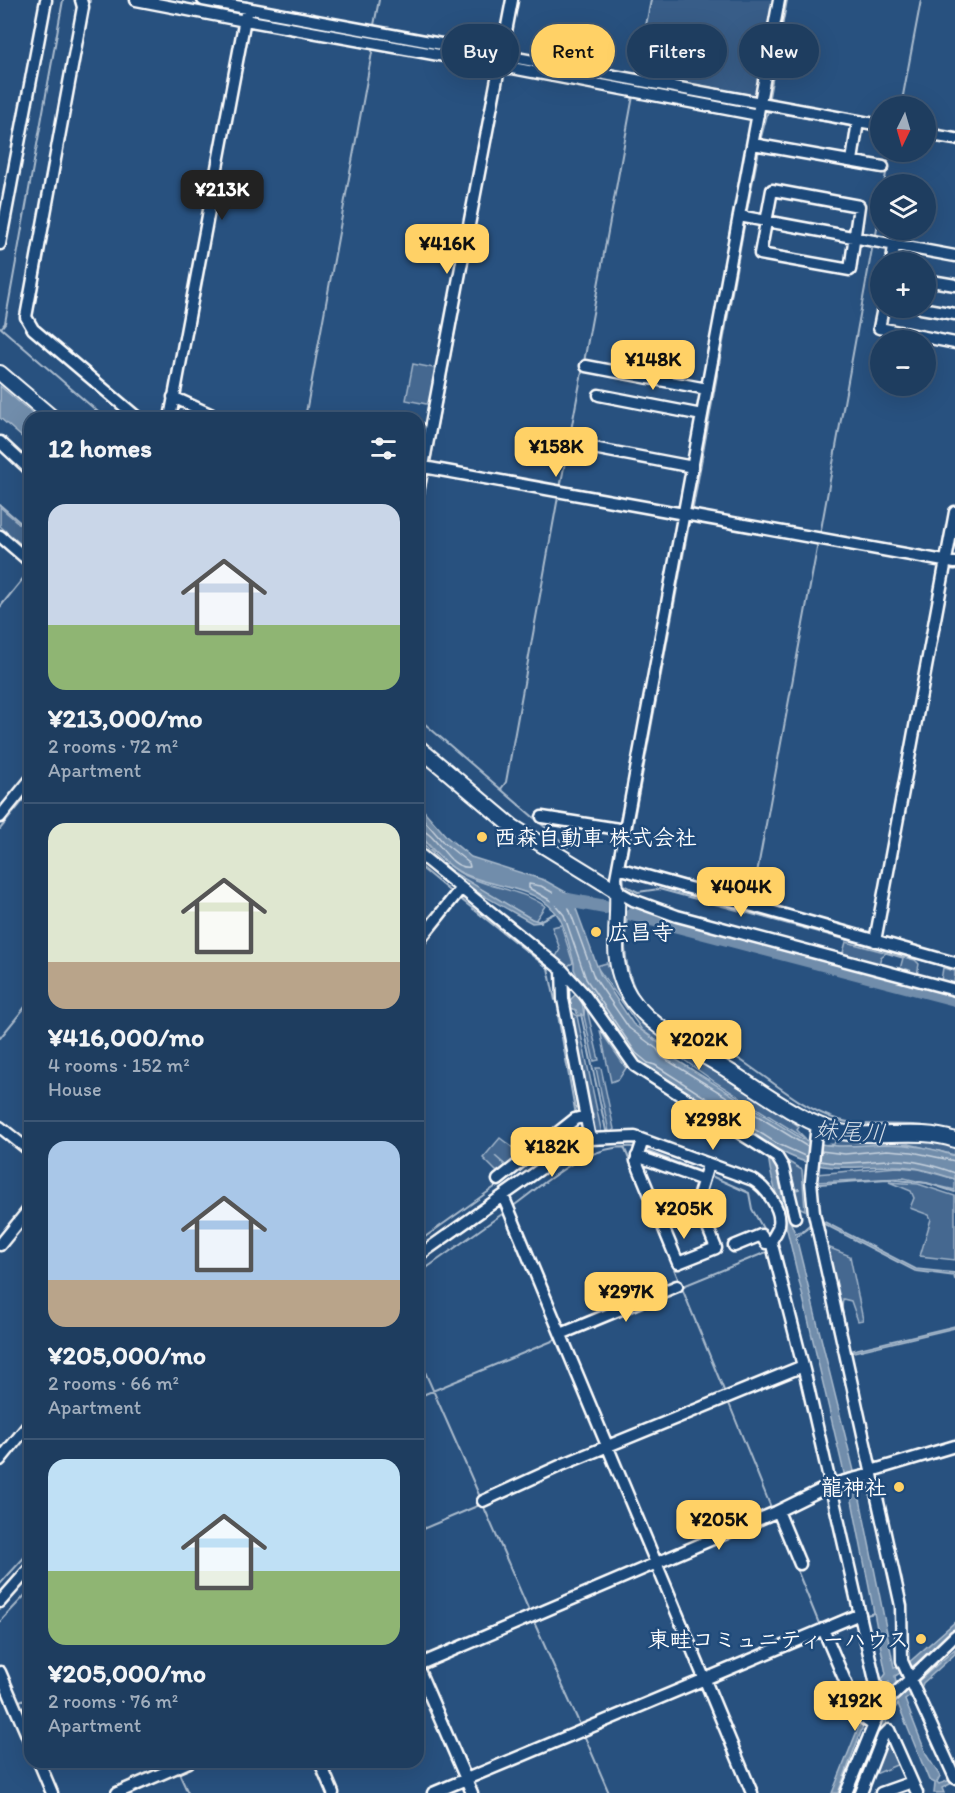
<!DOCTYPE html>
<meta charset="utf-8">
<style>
body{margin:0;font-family:Itim,"Klee One",sans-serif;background:#264465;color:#f1f3f6;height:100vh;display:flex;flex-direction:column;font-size:22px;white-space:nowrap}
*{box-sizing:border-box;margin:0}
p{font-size:20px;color:#a1aebd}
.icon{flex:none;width:33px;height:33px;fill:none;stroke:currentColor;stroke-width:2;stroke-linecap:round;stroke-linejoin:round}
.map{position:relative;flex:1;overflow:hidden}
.drawer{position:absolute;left:24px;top:412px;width:400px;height:1356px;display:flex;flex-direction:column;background:#1e3d5f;border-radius:18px;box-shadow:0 6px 24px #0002,0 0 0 2px #3c5674}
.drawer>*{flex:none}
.top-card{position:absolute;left:442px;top:24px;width:422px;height:54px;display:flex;gap:12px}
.needle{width:39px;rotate:185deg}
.controls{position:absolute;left:870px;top:96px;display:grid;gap:12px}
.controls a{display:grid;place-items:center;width:66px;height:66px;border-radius:50%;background:#1e3d5f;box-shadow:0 6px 24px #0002,0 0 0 2px #3c5674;font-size:30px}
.price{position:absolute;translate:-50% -51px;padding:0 14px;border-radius:12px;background:#ffd166;color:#111;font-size:20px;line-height:39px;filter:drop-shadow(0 2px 3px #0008)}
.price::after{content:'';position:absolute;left:50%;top:36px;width:18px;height:14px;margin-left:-9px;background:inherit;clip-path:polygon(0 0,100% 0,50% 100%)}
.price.selected{background:#222;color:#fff}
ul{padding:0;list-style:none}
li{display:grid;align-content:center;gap:12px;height:318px;padding:0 24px}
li+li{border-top:2px solid #3c5674}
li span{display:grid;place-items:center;height:186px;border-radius:18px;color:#555}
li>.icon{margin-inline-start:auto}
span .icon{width:108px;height:108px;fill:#fffc;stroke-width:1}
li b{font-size:26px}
h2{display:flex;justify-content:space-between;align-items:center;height:72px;padding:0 24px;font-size:26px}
.chip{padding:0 21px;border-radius:27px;background:#1e3d5f;box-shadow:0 6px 24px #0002,0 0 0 2px #3c5674;font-size:21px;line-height:54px}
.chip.selected{background:#ffd166;color:#111}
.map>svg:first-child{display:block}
.built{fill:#375d88}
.green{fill:#446890;stroke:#a2b4c8;stroke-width:1.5;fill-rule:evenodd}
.water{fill:#718dab;stroke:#aabbcd;stroke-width:1.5}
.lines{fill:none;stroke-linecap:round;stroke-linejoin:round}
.shore{stroke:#c6d1dd;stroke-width:1.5}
.stream{stroke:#aabbcd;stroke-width:2}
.river{stroke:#718dab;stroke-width:14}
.minor-casing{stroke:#fff;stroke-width:15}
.major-casing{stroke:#fff;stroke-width:18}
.minor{stroke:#1f4a7a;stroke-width:10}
.major{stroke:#1f4a7a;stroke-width:14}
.poi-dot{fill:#ffd166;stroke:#1f4a7a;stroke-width:2}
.labels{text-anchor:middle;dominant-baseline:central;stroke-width:5;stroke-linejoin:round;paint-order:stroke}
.poi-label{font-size:22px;font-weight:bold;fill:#fff;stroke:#1f4a7a;text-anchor:start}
.water-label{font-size:24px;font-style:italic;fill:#d4dde6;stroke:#1f4a7a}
</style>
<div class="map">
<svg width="955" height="1793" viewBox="0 0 955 1793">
<rect width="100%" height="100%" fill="#28517f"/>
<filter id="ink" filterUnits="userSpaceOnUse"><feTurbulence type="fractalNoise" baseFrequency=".0167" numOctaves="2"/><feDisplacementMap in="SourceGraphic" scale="12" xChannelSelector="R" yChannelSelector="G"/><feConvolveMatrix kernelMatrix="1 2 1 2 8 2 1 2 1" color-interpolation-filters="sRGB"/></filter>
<g filter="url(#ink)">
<!-- built -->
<path class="built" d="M652,0H776L756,98L638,76Z"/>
<!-- green -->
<path class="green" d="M413,364L439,369L432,405L406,400Z
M0,507L30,533V552L0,526Z
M418,834C431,848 442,862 459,872C485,888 519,888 545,906L535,921L448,870L419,839Z
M561,925L573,963L569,965L568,971L555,959L560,949L552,927Z
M846,942L915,960L919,964L917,975L911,974L910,970L906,969L905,973L842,956ZM886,953L903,958L900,969L879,964L881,957Z
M607,963L619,994L643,1025L796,1124L799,1127L797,1130L806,1139L715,1082L642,1030L596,966Z
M943,968L955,971L954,985L941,981Z
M585,1001L599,1060L594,1061L584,1016Z
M568,1008L577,1016L602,1134H593Z
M600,1030L626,1068L619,1079L611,1082Z
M596,1068H601L614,1129L612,1132H609Z
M500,1138L525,1157L509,1168L495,1156L508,1168L504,1172L496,1171L483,1158Z
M886,1138L955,1142V1155L909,1144L845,1147L822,1145L834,1144L836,1139Z
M784,1159L802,1170L805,1210L796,1206Z
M897,1167L919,1169L955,1179V1190L904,1178L815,1182L816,1174Z
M889,1182L918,1184L955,1196V1260L920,1256L931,1219L929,1215L910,1208L914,1198L911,1191Z
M825,1246L850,1256L863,1320L858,1321L851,1301L843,1299L842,1307L839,1309Z
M884,1738H890L901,1763L871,1776Z"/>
<!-- water -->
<path class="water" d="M0,386L38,418H30V444L0,418Z
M418,804L447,837L471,857L544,880L571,895L600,974L633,1024L664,1047V1052L802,1139C834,1150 853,1145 886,1144C909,1144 933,1148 955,1156V1179C936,1173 916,1166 895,1166C848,1166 821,1175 777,1149L775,1164L786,1211L795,1233L802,1231L817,1218L916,1269L955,1273V1280L954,1276L915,1271L818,1221L796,1237L855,1475L854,1483L857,1484L894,1667L907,1664L955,1622V1628L916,1664L895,1676L896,1682L905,1693L955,1649V1654L923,1683L921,1688L905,1700L927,1756L940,1776L937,1782L939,1784L953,1779L954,1782L942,1788L944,1793H934L935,1783L929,1780L898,1704L887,1720L858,1793H854L883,1718L899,1698L889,1682L877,1689L838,1793H832L874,1689L886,1674L850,1490L847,1486L786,1225C778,1198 767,1171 768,1143L651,1069L649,1072L631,1057L580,982L574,969V963C570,949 567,932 560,919C541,884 489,889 458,871C442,861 430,847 419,833Z
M418,839L451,871L532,919L542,922L532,923L456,880L419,846Z
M576,994L582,1001L584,1015L578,1016L576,1010L569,1007V1001Z
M955,1326V1328L850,1353L849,1351Z"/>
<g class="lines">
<!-- shore -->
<path class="shore" d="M418,813L443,842L469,863L470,867C447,870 438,832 418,829
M821,1151L845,1154L887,1150L912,1152L955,1161
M807,1157L776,1143L655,1065L648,1063L636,1053L586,979L564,915L553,902L529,888V884L541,886L566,900L594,977L629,1028L657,1049L662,1057L808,1147
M820,1161C845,1166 870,1160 895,1160C916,1160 936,1166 955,1173"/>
<!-- stream -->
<path class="stream" d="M164,0L243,15
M374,25L379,0
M636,76L651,0
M597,79L754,108
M769,97L787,0
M901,106L921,0
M762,110L854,127
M860,128L880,131
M926,140L955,145
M760,141L768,111
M884,184L890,152
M746,215L759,150
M876,235L880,207
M32,318L90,0
M35,323L147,418
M0,327L105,418
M2,327L5,323L63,0
M584,362L633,96
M305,418L373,47
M430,463L504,71
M560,488L583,367
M0,505L30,531
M692,513L745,221
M418,523L428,473
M820,535L872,249
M0,607L30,570
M418,718L568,847
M501,789L506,782L558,497
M0,829L30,792
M418,865L453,894
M625,867L690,519
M623,873L624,885L638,892L659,889L955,969
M458,897L548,968L555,1000
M752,900L818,543
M628,913C620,950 627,997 661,1019C687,1036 716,1045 742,1061C772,1081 803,1109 839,1120C871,1129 906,1120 938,1129
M539,921L555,913
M581,1014L607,1135
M558,1015L576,1115
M0,1038L30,1001
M624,1147L725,1393
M644,1150L701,1172
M521,1169L568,1135L577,1123
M709,1175L749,1193L752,1209L765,1232
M819,1184L887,1179L927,1183L955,1192
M794,1190L799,1189
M512,1207C549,1180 587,1143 636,1147
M418,1242L499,1184
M418,1274L505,1212
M681,1287L769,1251
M418,1356L480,1497
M418,1397L557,1339
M728,1401L772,1510
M835,1490L850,1487
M818,1497L830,1492
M483,1505L530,1613
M418,1531L482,1504
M795,1565L820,1626
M0,1584L30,1551
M863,1616L874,1613
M533,1620L581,1727
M0,1622L30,1590
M920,1688L927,1703
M17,1702L30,1697
M584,1735L609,1793
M174,1762V1763
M178,1771L188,1793"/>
<!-- river -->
<path class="river" d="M557,898L605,907
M632,914L955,999"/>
<!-- minor casing -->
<g class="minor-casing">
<path id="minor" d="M81,0L83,7L26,317L33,329L138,418
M136,0L245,21
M203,0L880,125
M779,0L616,878L617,891L633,900L677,916L955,990
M245,20L500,66
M499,68H512L758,115
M926,134L955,139
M753,144L883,167
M852,161L858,121
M772,190L859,206L850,270L760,254Z
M739,216L955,256
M0,244L46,0
M892,262L894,245
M926,280L955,285
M883,308L879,328L955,343
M921,308L955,314
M586,366L707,389
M599,395L702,415
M173,397L219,418
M170,418L247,8
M0,442L30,470
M572,444L693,467
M418,466L955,563
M418,492L512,0
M0,536L30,562
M0,817L30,780
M542,817L625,830
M418,853L562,970L584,994L635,1066L777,1157L783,1167L795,1217
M618,868L955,963
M875,941L955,512
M418,942L461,888
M562,970L563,999L590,1139L635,1137L753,1180C765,1187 782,1209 779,1224C778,1232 774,1235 771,1241L806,1378L876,1685L886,1700
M817,1124L811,1181L814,1213L901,1606L902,1661L955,1778
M0,1127L30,1151
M643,1140L636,1161L678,1263L716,1248L697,1201L708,1165
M637,1156L703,1180
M498,1180L575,1119L586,1116
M503,1196L752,1793
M0,1245L30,1208
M734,1246L761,1235L766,1243L771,1241
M418,1256L549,1163L577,1144L590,1139
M561,1334L677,1286
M0,1460L30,1423
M871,1471L955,1446
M483,1501L564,1464L803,1366
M778,1511L800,1564
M0,1602L30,1568
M823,1629L860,1716L873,1725
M418,1665L776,1512L833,1484L872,1474
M418,1668L472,1793
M0,1672L30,1742
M39,1762L52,1793
M320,1762L333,1793
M117,1793L189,1762
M433,1793L860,1614
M846,1793L881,1707L955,1636
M861,1793L883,1736L889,1730L917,1793
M881,1793L912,1782"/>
</g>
<!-- major casing -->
<g class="major-casing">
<path id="major" d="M0,373L53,418
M418,747L513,827L617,891C619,923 610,955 624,986C631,1001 643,1014 656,1024C678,1042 705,1056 729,1071C761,1091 805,1125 841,1132C879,1139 918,1127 955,1140"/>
</g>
<!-- minor -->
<use href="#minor" class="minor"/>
<!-- major -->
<use href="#major" class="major"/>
</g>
</g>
<!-- markers -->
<g class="poi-dot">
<circle cx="482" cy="837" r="6"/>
<circle cx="596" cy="932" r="6"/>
<circle cx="899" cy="1487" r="6"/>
<circle cx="921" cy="1639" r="6"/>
</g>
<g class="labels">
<!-- poi labels -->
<g class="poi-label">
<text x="494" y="837">西森自動車 株式会社</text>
<text x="608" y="932">広昌寺</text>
<text x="887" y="1487" text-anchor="end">龍神社</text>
<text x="909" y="1639" text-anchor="end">東畦コミュニティーハウス</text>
</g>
<!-- water labels -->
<g class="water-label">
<text transform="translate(850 1131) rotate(4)">妹尾川</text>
</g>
</g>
</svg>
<div class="controls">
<a><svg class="needle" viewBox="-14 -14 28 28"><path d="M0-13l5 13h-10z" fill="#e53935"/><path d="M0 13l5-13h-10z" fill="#a1aebd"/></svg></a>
<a><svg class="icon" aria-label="layers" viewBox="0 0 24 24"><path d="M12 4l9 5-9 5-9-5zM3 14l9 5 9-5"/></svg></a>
<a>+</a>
<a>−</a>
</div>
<b class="price selected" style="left:222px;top:221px">¥213K</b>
<b class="price" style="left:447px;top:275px">¥416K</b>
<b class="price" style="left:653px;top:391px">¥148K</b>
<b class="price" style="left:556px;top:478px">¥158K</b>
<b class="price" style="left:741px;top:918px">¥404K</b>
<b class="price" style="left:699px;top:1071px">¥202K</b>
<b class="price" style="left:713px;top:1151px">¥298K</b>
<b class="price" style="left:552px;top:1178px">¥182K</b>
<b class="price" style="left:684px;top:1240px">¥205K</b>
<b class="price" style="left:626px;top:1323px">¥297K</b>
<b class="price" style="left:719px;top:1551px">¥205K</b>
<b class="price" style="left:855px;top:1732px">¥192K</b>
<div class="top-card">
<a class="chip">Buy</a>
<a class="chip selected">Rent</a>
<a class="chip">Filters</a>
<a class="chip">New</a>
</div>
<section class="drawer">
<h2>12 homes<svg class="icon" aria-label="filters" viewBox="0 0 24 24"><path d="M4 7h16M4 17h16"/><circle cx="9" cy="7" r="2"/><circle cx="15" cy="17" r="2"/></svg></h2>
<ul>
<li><span style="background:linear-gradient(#c9d6e8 65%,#8fb573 0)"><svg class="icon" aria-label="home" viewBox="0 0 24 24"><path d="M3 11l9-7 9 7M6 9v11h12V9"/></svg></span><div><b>¥213,000/mo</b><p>2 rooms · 72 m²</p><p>Apartment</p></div></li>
<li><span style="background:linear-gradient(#dfe7d0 75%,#b9a48a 0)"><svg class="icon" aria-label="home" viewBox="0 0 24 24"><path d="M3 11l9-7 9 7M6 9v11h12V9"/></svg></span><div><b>¥416,000/mo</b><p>4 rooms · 152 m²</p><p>House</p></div></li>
<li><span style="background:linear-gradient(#a9c7e8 75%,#b9a48a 0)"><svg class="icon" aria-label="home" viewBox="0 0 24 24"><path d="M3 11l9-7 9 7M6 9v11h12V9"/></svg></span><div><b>¥205,000/mo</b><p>2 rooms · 66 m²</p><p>Apartment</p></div></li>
<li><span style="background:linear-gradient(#bfe0f5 60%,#8fb573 0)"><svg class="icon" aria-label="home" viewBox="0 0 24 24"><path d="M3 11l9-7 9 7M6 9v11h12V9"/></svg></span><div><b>¥205,000/mo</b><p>2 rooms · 76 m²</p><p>Apartment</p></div></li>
</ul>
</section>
</div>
